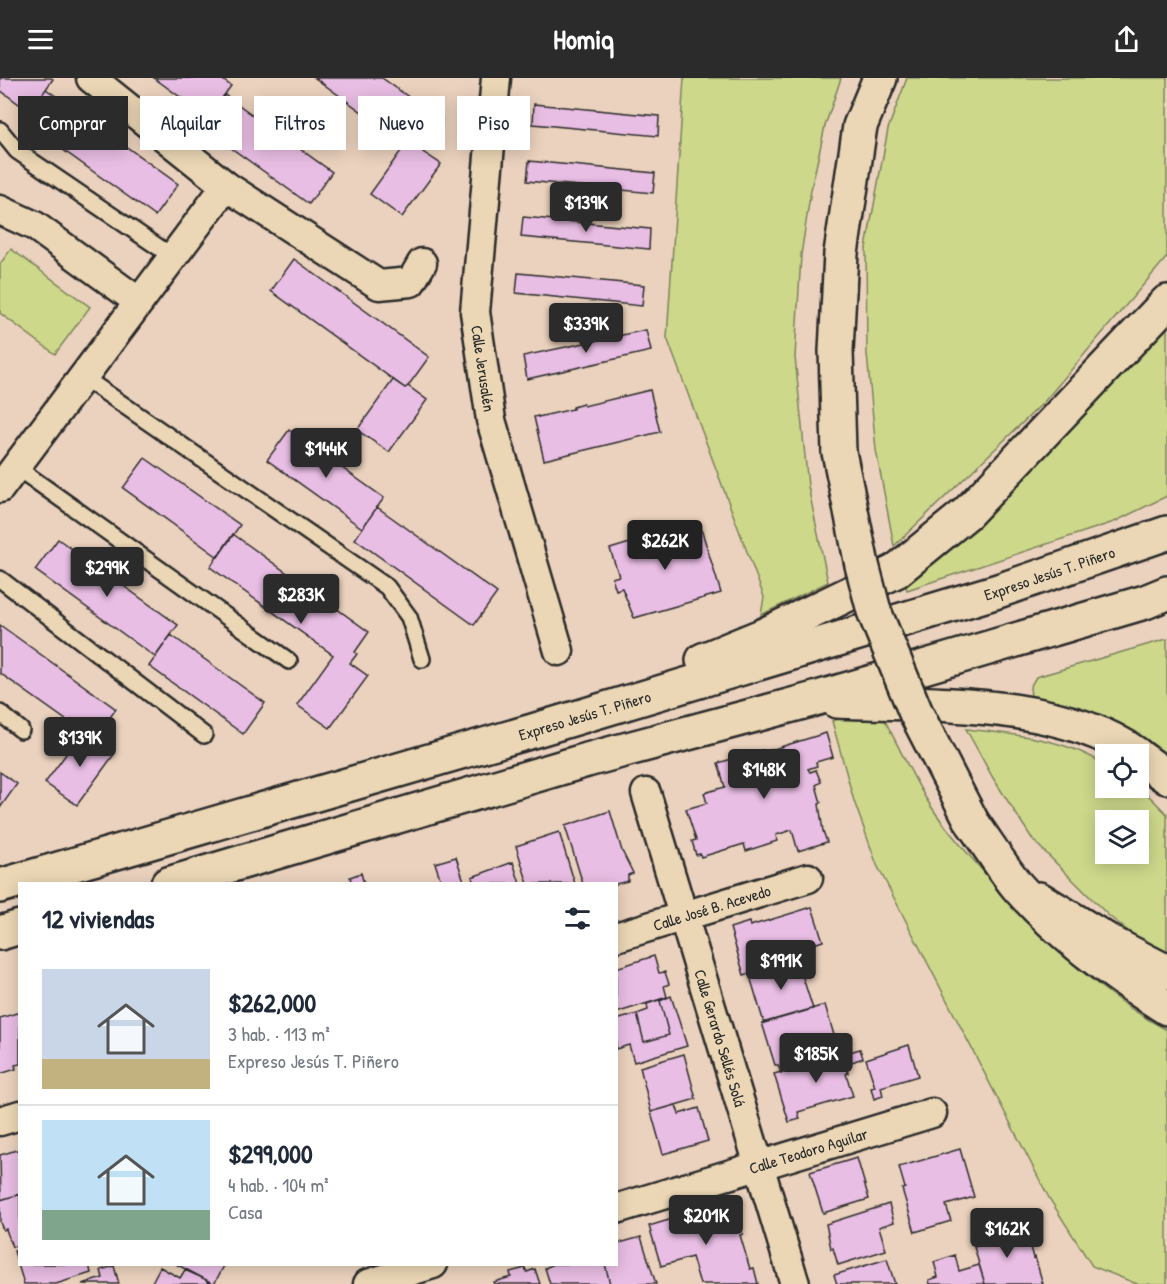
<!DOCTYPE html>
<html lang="es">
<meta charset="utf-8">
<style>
body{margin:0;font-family:"Patrick Hand",sans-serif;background:#f6f6f7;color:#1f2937;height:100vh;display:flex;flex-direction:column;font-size:22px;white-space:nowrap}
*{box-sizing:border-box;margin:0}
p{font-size:20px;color:#747a83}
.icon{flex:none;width:33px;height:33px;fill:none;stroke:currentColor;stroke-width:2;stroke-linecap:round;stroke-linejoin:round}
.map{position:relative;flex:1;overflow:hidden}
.side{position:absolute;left:18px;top:804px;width:600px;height:384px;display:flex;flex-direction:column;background:#fff;border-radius:0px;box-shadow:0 3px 15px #0003}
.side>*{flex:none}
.hud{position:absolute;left:18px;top:18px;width:600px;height:54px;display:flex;gap:12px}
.buttons{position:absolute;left:1095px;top:666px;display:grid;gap:12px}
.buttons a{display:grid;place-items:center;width:54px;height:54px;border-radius:0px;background:#fff;box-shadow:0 3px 15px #0003;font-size:30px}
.price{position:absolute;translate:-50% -51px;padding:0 14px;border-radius:6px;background:#2b2b2b;color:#fff;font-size:20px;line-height:39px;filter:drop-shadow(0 2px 3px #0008)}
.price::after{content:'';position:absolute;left:50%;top:36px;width:18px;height:14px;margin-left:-9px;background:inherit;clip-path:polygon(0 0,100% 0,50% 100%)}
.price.current{background:#222;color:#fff}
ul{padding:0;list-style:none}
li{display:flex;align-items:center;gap:18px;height:150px;padding:0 24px}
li+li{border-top:2px solid #e0e1e3}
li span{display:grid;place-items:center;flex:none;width:168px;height:120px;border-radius:0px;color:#555}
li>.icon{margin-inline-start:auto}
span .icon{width:72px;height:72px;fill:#fffc;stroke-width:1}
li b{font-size:26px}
h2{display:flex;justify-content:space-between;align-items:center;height:72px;padding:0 24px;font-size:26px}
.pill{padding:0 21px;border-radius:0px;background:#fff;box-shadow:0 3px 15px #0003;font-size:21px;line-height:54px}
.pill.current{background:#2b2b2b;color:#fff}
header{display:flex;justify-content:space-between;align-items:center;height:78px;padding:0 24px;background:#2b2b2b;color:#fff;font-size:27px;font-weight:800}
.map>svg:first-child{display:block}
.green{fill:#cdd88b;stroke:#7c825b;stroke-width:1.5;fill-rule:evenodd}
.building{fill:#e9bee4;stroke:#2b2b2b;stroke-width:1.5}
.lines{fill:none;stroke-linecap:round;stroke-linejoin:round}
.service-casing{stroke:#2b2b2b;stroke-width:20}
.minor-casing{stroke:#2b2b2b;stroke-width:33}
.tertiary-casing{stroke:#2b2b2b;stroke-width:38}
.trunk-casing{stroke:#2b2b2b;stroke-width:38}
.motorway-casing{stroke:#2b2b2b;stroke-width:38}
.service{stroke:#ebd7b5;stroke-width:15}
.minor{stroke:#ebd7b5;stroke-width:28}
.tertiary{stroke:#ebd7b5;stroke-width:33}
.trunk{stroke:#ebd7b5;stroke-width:33}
.motorway{stroke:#ebd7b5;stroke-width:33}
.trunk-bridge-casing{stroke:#2b2b2b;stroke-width:38;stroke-linecap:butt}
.trunk-bridge{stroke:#ebd7b5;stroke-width:33}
.labels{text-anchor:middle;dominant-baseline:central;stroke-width:6;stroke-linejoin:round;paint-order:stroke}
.street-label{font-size:16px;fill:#2b2b2b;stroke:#ebd7b5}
</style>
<header><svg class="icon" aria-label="menu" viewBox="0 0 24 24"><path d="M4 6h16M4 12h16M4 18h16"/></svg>Homiq<svg class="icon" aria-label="share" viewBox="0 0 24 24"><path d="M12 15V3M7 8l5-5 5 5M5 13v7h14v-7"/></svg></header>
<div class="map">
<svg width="1167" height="1206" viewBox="0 0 1167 1206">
<rect width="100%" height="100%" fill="#ebd2be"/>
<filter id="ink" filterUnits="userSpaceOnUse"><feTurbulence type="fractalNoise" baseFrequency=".0167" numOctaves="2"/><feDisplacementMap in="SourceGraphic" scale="12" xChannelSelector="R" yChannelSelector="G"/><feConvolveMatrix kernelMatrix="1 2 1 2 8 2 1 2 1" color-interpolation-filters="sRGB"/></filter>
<g filter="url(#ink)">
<!-- green -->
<path class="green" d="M684,0H841L825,48L811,112L801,177L795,279L808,408L828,504L761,537L764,519L667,260Z
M907,0H1167V179L1043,325L894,468L876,372L867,276L866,170L888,51Z
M11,171L90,229L55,276L0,235V186Z
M1167,250V418L1114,444L907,512L903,499L1079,341Z
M1167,561V688L1039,626L1031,619L1030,609L1036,599Z
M878,629C894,659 908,690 925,719C939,742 957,763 975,784C1028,846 1094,914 1167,952V1206H1137L1092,1188L1049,1120L877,787L854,723L832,643Z
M966,651C1013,656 1065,660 1105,687L1106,710L1139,708L1167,736V883L1109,838L1033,762L993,700ZM1106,742H1138V776H1106Z"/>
<!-- building -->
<path class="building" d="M0,0H51L53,1L30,34L0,12Z
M154,0H220L231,8L208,39Z
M315,0H382L442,43L427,63L430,65L423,74L441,86L402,139L370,116L406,66Z
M46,11L178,106L155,138L23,43Z
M225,17L332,94L309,126L202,49Z
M534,26L659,38L658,58L533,46Z
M529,83L655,95L653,115L527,103Z
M523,139L650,151L649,171L521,159Z
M294,181L429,279L408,308L405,310L271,213Z
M518,195L644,207L642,228L516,215Z
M646,252L651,273L527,301L523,278Z
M393,302L405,310L408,308L427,322L389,374L357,352Z
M650,312L660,354L544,382L534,339L538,338V339L573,331V329L583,326L584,328Z
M289,352L384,420L362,450L267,382Z
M145,380L240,447L218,479L123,410Z
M377,429L497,515L474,547L355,461Z
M699,444L721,515L634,540L622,510L616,512L612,500L619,498L610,471Z
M233,456L369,554L355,574L357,576L350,585L368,598L330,650L297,627L333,577L210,489Z
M58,461L178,547L155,579L35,492Z
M0,547L116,631L94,662L0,595Z
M171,557L265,625L243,656L149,588Z
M82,654L94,662L95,660L115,675L77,727L45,705Z
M826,655L833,679L816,684L817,688L808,691L810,694L816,692L821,704L816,707L821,725L819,726L823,753L827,764L798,773L792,752L776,757L777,763L746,773L744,766L701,779L700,776L696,777L692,763L696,762L686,731L707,725L704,715L725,709L718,685L763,672L764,674Z
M0,694L17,706L0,730Z
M610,733L622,773L633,795L628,797V803L616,806H583L565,748Z
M559,754L575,806H528L516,768Z
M456,779L465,806H442L435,785Z
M513,784L520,806H474L472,799Z
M361,795L364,806H352L350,799Z
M812,829L823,863L795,872L797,881L744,897L730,850L749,844L750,848Z
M654,878L659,895L665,894L669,906L664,908L667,919L616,935V890Z
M797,881L813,931L764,945L749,895Z
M671,918L687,968L634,984L629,967L616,971V942L637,936L644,964L669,957L660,923Z
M662,921L660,923L669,957L644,964L637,936L648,932L647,926Z
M825,927L840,977L781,995L778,987H775L762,945Z
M20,934V986L15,987L16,991L0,996V940Z
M909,967L918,998L881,1009L883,1018L874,1021L871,1010L875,1009L866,981Z
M860,971L863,980L846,986L848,995L846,996L853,1018L798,1034L800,1041L789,1044L774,996Z
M684,976L696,1021L651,1034L640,989Z
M676,1027L679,1036L699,1030L708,1063L663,1076L651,1034Z
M20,1071V1116L1,1122L0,1077Z
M960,1071L974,1119L946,1127L951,1143L915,1154L902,1111L905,1110L899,1089Z
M857,1080L869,1121L823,1135L810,1094Z
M20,1116V1167L12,1169L6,1151L3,1152L0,1144V1122Z
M889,1126L894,1144L879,1149L886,1172L838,1187L833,1170L831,1171L826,1146Z
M730,1128L735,1142L738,1141L743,1156L740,1157L750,1191L754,1190L758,1206H700L692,1179L661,1188L649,1148L712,1129L713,1133Z
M1020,1144L1023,1155L1026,1154L1033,1180L1035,1179L1043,1206H985L974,1169L980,1167L977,1157L995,1152L998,1161L1013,1157L1009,1147Z
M641,1159L656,1206H610L605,1186H616V1166Z
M20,1171V1186H89L91,1195L56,1206H24L14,1173Z
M955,1177L959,1193L979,1187L985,1206H930L929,1202L938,1199L934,1184Z
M887,1181L895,1206H837L834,1197Z
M176,1186H225L214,1206Z
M554,1186H605L610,1206H550L545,1190Z
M114,1188L119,1206H82L103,1200L101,1192Z
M160,1189L180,1200L185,1192L209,1203L207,1206H151Z
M525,1190L527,1194L535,1191L540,1206H495L494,1204L511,1199L510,1194Z"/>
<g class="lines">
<!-- service casing -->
<g class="service-casing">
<path id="service" d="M0,52L17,73L173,179
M83,299L387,509L409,539L422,581
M16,389L289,583
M0,501L204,657
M0,635L21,652"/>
</g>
<!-- minor casing -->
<g class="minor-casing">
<g id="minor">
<path d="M91,0L226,108L379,207L411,204L422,185"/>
<path id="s1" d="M496,0L475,234L491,342L559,573"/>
<path d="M0,132L35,148L139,224"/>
<path d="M0,410L226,108"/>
<path id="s2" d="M646,715L795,1206"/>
<path id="s3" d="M616,859L808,800"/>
<path d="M0,1043L20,1037"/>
<path id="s4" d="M616,1131L932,1035"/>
<path d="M368,1206L433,1186"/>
</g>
</g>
<!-- tertiary casing -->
<g class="tertiary-casing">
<path id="tertiary" d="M1039,821L1113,866L1167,894"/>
</g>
<!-- trunk casing -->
<g class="trunk-casing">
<path id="trunk" d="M839,374L836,273L841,175L860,48L880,0
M972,744C987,765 1001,788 1017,808C1060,857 1112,896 1167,930"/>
</g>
<!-- motorway casing -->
<g class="motorway-casing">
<g id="motorway">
<path d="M703,582L764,557L896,493L967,435L1167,224"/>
<path d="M837,623C928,627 1061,621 1136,676"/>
<path d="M1138,678L1167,699"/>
<path d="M168,806L587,682L811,622L1145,524L1167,515"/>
<path id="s5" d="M0,808L529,654L998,513L1167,455"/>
<path d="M0,855L20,849"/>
</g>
</g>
<!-- service -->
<use href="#service" class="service"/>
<!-- minor -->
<use href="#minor" class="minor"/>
<!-- tertiary -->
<use href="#tertiary" class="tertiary"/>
<!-- trunk -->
<use href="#trunk" class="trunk"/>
<!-- motorway -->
<use href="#motorway" class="motorway"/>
<!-- trunk-bridge casing -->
<g class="trunk-bridge-casing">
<path id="trunk-bridge" d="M839,374L862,487L874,533L916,635L972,744"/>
</g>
<!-- trunk-bridge -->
<use href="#trunk-bridge" class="trunk-bridge"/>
</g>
</g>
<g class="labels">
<!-- street labels -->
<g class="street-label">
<text stroke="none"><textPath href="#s1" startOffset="292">Calle Jerusalén</textPath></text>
<text stroke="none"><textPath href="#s5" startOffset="1095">Expreso Jesús T. Piñero</textPath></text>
<text stroke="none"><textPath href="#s5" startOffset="609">Expreso Jesús T. Piñero</textPath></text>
<text stroke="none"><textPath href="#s3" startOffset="100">Calle José B. Acevedo</textPath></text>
<text stroke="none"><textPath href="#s2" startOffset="256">Calle Gerardo Sellés Solá</textPath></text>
<text stroke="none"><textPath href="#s4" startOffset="201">Calle Teodoro Aguilar</textPath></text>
</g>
</g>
</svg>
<div class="buttons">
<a><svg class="icon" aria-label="locate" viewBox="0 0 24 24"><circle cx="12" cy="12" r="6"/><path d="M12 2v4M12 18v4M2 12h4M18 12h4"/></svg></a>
<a><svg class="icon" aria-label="layers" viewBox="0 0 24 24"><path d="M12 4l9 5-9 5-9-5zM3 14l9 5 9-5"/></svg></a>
</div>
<b class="price" style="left:586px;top:155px">$139K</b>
<b class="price" style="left:586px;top:276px">$339K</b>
<b class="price" style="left:326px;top:401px">$144K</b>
<b class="price current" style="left:665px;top:493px">$262K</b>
<b class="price" style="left:107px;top:520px">$299K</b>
<b class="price" style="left:301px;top:547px">$283K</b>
<b class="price" style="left:80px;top:690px">$139K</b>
<b class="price" style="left:764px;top:722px">$148K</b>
<b class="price" style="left:781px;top:913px">$191K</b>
<b class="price" style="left:816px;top:1006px">$185K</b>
<b class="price" style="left:706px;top:1168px">$201K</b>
<b class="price" style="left:1007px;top:1181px">$162K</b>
<div class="hud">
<a class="pill current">Comprar</a>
<a class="pill">Alquilar</a>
<a class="pill">Filtros</a>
<a class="pill">Nuevo</a>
<a class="pill">Piso</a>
</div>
<section class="side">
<h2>12 viviendas<svg class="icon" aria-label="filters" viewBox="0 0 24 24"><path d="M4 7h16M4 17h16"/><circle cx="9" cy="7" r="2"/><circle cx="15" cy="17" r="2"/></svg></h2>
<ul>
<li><span style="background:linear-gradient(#c9d6e8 75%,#c2b280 0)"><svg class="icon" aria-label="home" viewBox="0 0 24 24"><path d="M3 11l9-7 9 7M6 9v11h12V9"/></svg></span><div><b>$262,000</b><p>3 hab. · 113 m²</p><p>Expreso Jesús T. Piñero</p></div></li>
<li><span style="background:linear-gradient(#bfe0f5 75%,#7fa58c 0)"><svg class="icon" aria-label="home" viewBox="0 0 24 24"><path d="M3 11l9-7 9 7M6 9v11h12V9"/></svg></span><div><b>$299,000</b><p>4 hab. · 104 m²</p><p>Casa</p></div></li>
</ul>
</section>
</div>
